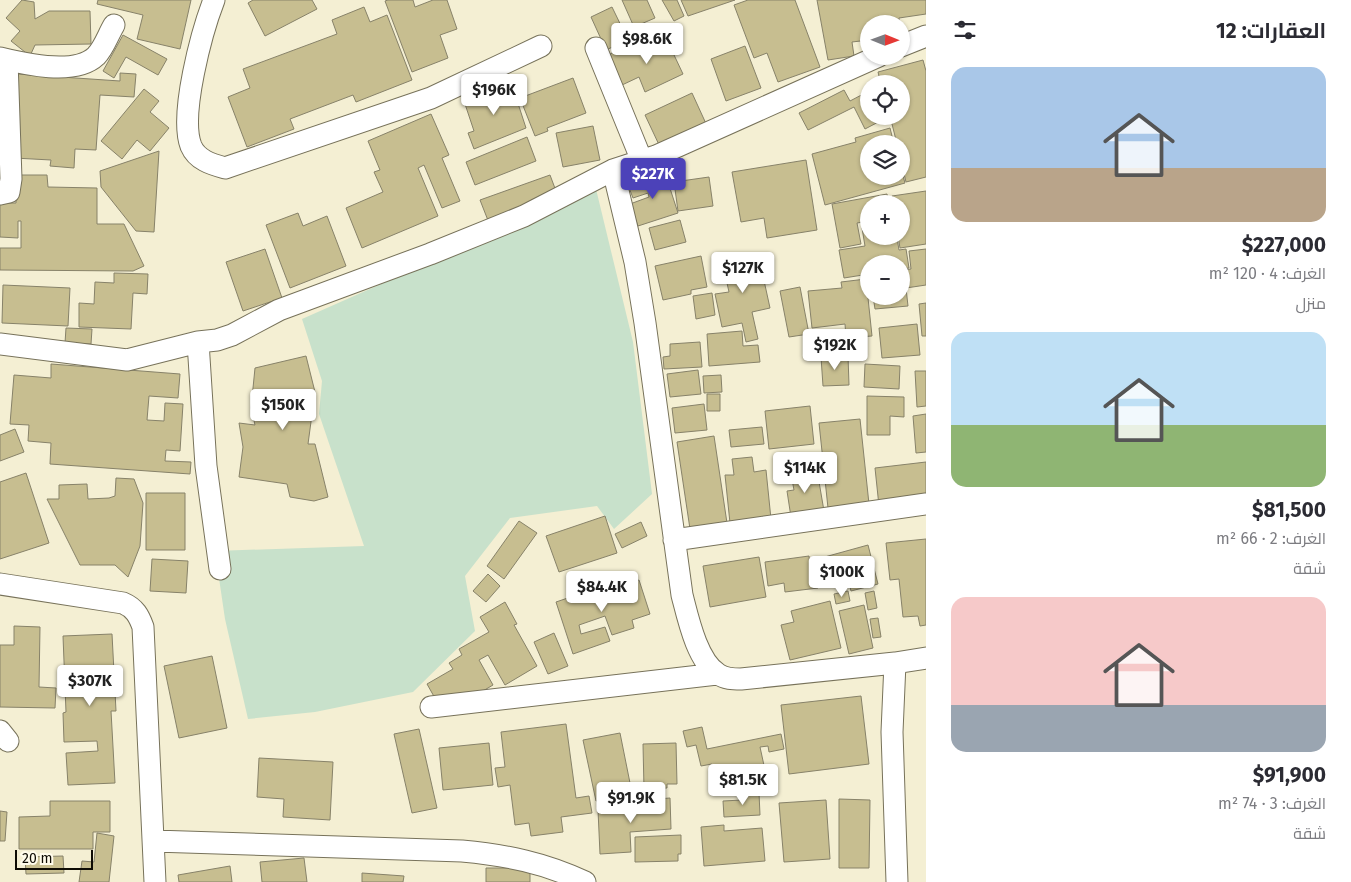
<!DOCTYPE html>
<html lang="ar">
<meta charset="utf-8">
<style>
body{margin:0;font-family:"Fira Sans",Cairo,sans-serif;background:#f7f7f7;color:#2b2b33;direction:rtl;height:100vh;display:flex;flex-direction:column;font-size:19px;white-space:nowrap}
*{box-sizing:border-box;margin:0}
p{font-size:16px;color:#7c7c81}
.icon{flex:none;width:28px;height:28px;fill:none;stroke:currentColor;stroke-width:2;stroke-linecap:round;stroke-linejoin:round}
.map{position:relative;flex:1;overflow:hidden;direction:ltr}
.details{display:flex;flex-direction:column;background:#fff;width:425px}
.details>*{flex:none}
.needle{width:32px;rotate:91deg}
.controls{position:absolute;left:860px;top:15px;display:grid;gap:10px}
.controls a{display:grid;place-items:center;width:50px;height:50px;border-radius:50%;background:#fff;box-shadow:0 1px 4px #0004;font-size:25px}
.scale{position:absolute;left:15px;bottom:12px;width:78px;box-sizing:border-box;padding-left:5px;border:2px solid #0e0c04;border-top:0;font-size:14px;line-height:18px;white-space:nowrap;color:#0e0c04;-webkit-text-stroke:4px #fffceb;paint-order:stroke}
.price{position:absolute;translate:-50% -42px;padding:0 11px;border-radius:5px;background:#fff;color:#222;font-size:16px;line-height:32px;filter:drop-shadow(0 1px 2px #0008)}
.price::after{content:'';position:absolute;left:50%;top:30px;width:15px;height:11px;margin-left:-8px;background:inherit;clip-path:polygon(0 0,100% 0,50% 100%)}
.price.on{background:#4c42b9;color:#fff}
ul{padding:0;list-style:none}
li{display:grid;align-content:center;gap:10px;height:265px;padding:0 25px}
li span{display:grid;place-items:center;height:155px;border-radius:15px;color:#555}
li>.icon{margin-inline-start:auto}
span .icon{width:90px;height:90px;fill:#fffc;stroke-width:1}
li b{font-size:21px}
h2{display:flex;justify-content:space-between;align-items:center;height:60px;padding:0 25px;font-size:21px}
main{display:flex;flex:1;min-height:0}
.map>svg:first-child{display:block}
.green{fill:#c8e1cb}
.building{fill:#c7be90;stroke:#878269}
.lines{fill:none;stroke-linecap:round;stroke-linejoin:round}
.minor-casing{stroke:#77725a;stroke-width:23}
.minor{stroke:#fff;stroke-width:21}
</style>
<main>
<section class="details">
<h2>العقارات: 12<svg class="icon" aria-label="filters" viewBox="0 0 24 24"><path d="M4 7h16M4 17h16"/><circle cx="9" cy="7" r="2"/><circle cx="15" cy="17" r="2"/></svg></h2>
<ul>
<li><span style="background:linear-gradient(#a9c7e8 65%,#b9a48a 0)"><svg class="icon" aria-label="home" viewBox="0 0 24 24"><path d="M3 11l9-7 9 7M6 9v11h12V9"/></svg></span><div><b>$227,000</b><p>الغرف: 4 · 120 m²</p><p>منزل</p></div></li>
<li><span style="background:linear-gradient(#bfe0f5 60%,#8fb573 0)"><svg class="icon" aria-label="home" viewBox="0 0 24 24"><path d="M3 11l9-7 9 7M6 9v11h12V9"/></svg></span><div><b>$81,500</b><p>الغرف: 2 · 66 m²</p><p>شقة</p></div></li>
<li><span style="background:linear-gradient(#f6c9c9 70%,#9aa5b1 0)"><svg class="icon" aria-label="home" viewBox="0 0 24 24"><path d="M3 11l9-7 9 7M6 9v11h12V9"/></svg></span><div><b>$91,900</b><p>الغرف: 3 · 74 m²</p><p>شقة</p></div></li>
</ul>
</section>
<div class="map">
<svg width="926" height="882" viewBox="0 0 926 882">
<rect width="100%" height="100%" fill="#f4efd3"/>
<!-- green -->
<path class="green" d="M596,189L633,342L652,494L614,529L597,506L510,518L465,576L475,631L413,692L315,712L248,719L225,619L215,551L364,546L319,414L322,381L302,319Z"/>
<!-- building -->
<path class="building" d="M22,0L34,2L35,19L49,11H90L91,44L35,45L30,56L11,41L20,31L6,18Z
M98,0H191L180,49L137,39L143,15L97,4Z
M253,0H312L317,9L265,36L248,3Z
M388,0H413L415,7L433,0H447L457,29L440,35L448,58L412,72L385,1Z
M622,0H647L655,18L634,27Z
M662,0H677L684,16L674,21Z
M681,0H735L688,16Z
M748,0H795L820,67L778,82L767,53L754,58L734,5Z
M817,0H926V14L899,18V24H869V40L852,42L854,56L828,60Z
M364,7L370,22L387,15L412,80L356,102L353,95L290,119L294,129L247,147L228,97L250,88L243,69L337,34L332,20Z
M612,7L628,40L606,50L591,17Z
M123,35L167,59L158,75L126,57L114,78L103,71Z
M666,38L683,74L645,92L639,77L622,85L608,55L631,44L635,53Z
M745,46L761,88L726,101L711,59Z
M923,60L926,71V177L906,182L901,162V144H897L890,116H901V84H881L878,72Z
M120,73L136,74L134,97L100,95L96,150L75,149L74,168L50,166L51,160L14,158L17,74L120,81Z
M573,78L586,113L547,128L548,131L535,136L520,98Z
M512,85L526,128L474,149L468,133L474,131L464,101Z
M144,89L159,101L150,112L169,128L150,151L137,140L122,159L101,141Z
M844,90L850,101L869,91V116H885L886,118L865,129L854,107L808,130L799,113Z
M692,93L708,128L661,149L645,115Z
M431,114L449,155L442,158L460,201L442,208L424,165L418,168L438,216L362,248L346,208L383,192L374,172L380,170L368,141Z
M593,126L600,160L563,167L556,133Z
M890,128L894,144H869V176H901V169L905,183L825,205L812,154L856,142L855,138Z
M527,137L536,161L475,185L466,162Z
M159,151L154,232L136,231L101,187L100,171Z
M806,160L817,230L767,238L764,218L741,222L732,172Z
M665,173L678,213L638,226L630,204L649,197L648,193L633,198L628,185Z
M16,175H47L48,187L97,188V224H124L144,266L133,271L0,270V248H21V221H18V238L0,237V203H16Z
M550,175L556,191L531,200L533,207L489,223L480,200Z
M709,177L713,206L678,211L674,182Z
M926,191V244L900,248L898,236H901V204H894L892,196Z
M887,194L889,204H869V221L857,223L861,244L840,248L832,204Z
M298,213L303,226L327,216L346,266L290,288L266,225Z
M680,220L686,242L655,250L649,228Z
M869,227V236H879L880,241L897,238L899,250L906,249L909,268L901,269V264H869V274L844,278L839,250L865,246L862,228Z
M265,249L282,298L243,311L226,262Z
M926,249V285L906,288L908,306L875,309L873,296H901V270L911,269L909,251Z
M758,253L770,308L752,312L758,339L746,342L742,323L722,327L715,294L729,292L722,261Z
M701,256L707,287L691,290V294L663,300L655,266Z
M114,273L148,274L147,294L133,293L131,329L79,327V303L94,304L95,282L114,283Z
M866,279L872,336L846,338L845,324L812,328L808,291L842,288L841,282Z
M3,285L70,288L68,326L2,323Z
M800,287L809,334L789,337L780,291Z
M712,293L715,315L696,319L693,296Z
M926,303V336H922L919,304Z
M917,324L920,355L882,358L879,328Z
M66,328L92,329L91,344L65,343Z
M742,331L743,346L758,345L760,362L709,366L707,334Z
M700,342L702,367L664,369L663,357L670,356V344Z
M306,356L315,392L308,444H315L328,497L314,501L290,497L287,484L239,477L243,447L239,423L255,425L251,408L255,368Z
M848,356L849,385L823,386L821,357Z
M51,364L180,374L178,398L149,396L147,420L164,421L165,403L183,404L180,451L166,450L165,461L191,462L190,474L50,464L51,443L28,441L29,425L10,424L14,375L51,378Z
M865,364L900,366L899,389L864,387Z
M698,370L701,394L670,397L667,374Z
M915,371H926V406L917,407Z
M721,375L722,392L704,393L703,376Z
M707,394H720V411H707Z
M867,396L904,397V417L890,416V435H867Z
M704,404L707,430L675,433L672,408Z
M810,406L814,444L769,449L765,411Z
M926,414V452L916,453L913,416Z
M860,419L869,504L828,508L819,423Z
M762,427L764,444L731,447L729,430Z
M15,429L24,452L0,461V435Z
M714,436L727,523L690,529L677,442Z
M752,457L754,472L766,470L771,519L730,523L725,475H734L732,459Z
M926,462V500L879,506L875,468Z
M817,470L824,511L791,517L787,491L794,490L791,474Z
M26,473L49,543L0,559V482Z
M116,478L134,479L143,503L140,546L128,577L115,565H80L47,499H59V485L87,484L88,499L109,498L115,496Z
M146,493H185V550H146Z
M605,516L617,553L559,572L546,536Z
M519,521L537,533L504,579L487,566Z
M641,522L647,536L622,548L615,534Z
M926,539V625L920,626L918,616L903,617L899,579L890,580L886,543Z
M868,545L878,584L851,591L848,579L828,585L821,558Z
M809,556L811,573L816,572L818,588L785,592L784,583L768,586L765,562Z
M759,557L766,597L710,607L703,566Z
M152,559L188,561L186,593L150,591Z
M488,574L500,586L486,602L473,591Z
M639,580L650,614L632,620L634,628L612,635L605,616L579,625L581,634L605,627L610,641L573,654L556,602L603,586L605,591Z
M848,591L850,601L836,604L834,594Z
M874,591L877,608L868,610L865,593Z
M830,601L841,648L790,660L781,625L794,622L791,611Z
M505,602L517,624L514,625L537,666L505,685L488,655L479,660L493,685L471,698L436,700L427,684L453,669L449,663L462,655L459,649L489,632L480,617Z
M864,605L873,648L849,654L839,611Z
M878,618L881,637L873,638L870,619Z
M14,626L40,627L39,687L56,688L55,708L0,707V645H14Z
M554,633L568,666L548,674L534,642Z
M112,634L116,711H111L115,783L68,785L66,753L98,751L97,741L64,742L63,713L66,712L63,636Z
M212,656L227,728L179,738L164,666Z
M861,696L869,764L789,774L781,705Z
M566,724L576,798L589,796L592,813L561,817L563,832L531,836L529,823L515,825L510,785L498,787L495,768L505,767L501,732Z
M702,727L707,749L781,734L784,749L769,752L768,746L760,747L765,770L715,781L712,764L701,766L696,745L687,747L683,731Z
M419,729L437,808L412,813L394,734Z
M620,733L632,793L596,801L583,740Z
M489,743L493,785L443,790L439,748Z
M676,743L677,784H667V788L644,789L643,744Z
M259,758L333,762L330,820L283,817L284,799L257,797Z
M759,793L760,815L724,817L723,801L742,800V794Z
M670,798L671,829L630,832L631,852L600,854L598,810L645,808L644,800Z
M839,799L870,800L869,868H839Z
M826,800L830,859L784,862L779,803Z
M50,801H110V832H93V849H19V817L50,816Z
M0,811L7,812L5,841H0Z
M724,825V831L762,828L765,861L704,866L701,827Z
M97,833L114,836L109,882H79L82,861L94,862Z
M681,835V854H678V861L635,862V837Z
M63,856L64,873L26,874L25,857Z
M304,858L307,882H262L260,862Z
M230,866L232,882H179L178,875Z
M486,868H530V882H486Z
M362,873L404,876L403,882H362Z"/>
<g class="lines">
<!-- minor casing -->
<g class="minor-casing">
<path id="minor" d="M214,0C202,31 179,115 191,146C197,160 211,164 225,168L431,98L541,46
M901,46L926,36
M596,48L642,161
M0,58C24,64 75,76 96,56C104,48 108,35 114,25
M613,170L635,262L645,323L682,595C688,618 697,661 718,674C725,679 733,679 741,679L895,663
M0,194L9,192L11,179L7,60
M198,342L206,466L220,569
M0,344L127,360L198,342L217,340L232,335L279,310L430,254L524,216L613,170L656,156L879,56
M674,540L926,504
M0,584L123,603C135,608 139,616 143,627L155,882
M431,707L717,674
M0,731L8,741
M154,841L462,851C506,855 545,863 585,882
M897,882L892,732L895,663L926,658"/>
</g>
<!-- minor -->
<use href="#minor" class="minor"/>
</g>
</svg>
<div class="controls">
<a><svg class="needle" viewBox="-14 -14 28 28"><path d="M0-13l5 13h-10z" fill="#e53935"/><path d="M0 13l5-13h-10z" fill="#7c7c81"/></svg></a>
<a><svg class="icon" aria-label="locate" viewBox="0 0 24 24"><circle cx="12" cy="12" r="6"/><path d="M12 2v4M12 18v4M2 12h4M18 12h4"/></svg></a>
<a><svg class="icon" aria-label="layers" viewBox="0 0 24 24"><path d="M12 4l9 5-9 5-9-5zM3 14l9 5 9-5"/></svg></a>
<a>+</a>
<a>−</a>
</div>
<div class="scale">20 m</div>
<b class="price" style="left:647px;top:65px">$98.6K</b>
<b class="price" style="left:494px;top:116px">$196K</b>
<b class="price on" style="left:653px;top:200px">$227K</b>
<b class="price" style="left:743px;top:294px">$127K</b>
<b class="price" style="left:835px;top:371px">$192K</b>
<b class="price" style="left:283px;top:431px">$150K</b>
<b class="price" style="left:805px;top:494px">$114K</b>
<b class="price" style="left:842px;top:598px">$100K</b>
<b class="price" style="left:602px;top:613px">$84.4K</b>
<b class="price" style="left:90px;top:707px">$307K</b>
<b class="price" style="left:743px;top:806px">$81.5K</b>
<b class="price" style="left:631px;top:824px">$91.9K</b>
</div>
</main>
